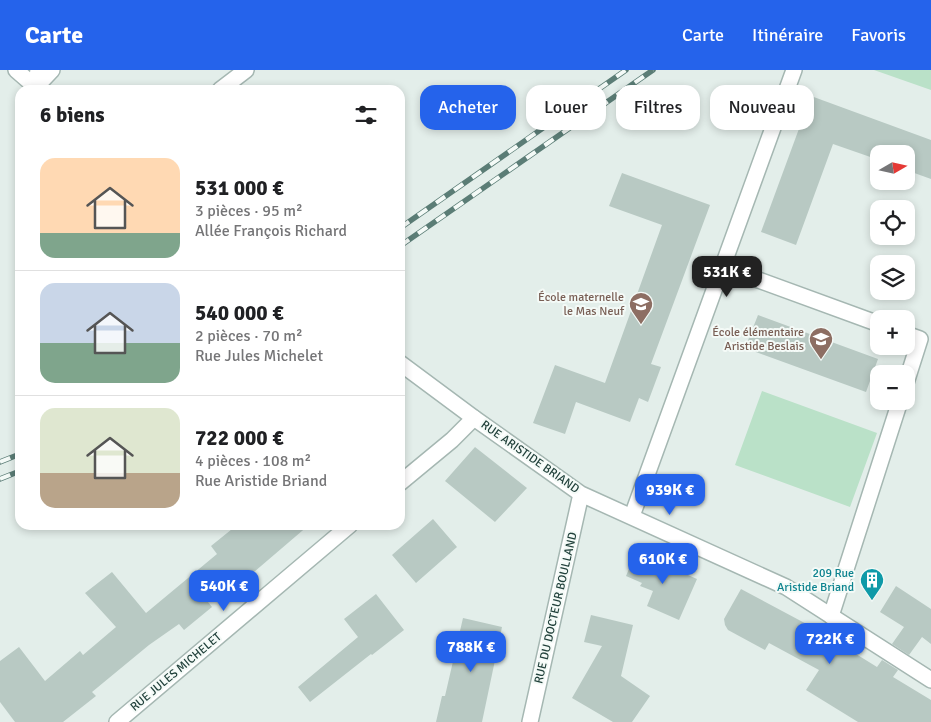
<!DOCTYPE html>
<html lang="fr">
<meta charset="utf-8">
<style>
body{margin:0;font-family:Signika,sans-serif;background:#f2f2f2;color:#202124;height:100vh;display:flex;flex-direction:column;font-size:19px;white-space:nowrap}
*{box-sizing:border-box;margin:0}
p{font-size:16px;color:#757577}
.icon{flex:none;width:28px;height:28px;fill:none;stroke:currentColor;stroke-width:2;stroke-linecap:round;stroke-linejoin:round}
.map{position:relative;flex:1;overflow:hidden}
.panel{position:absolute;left:15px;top:15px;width:390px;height:445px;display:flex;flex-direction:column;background:#fff;border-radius:15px;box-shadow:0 2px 8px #0003}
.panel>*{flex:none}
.hud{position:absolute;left:420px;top:15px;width:435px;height:45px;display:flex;gap:10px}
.needle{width:32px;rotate:81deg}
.buttons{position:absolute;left:870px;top:75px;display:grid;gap:10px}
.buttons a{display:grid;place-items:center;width:45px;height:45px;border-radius:10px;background:#fff;box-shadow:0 2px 8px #0003;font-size:25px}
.price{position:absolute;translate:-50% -42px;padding:0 11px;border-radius:10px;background:#2563eb;color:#fff;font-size:16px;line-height:32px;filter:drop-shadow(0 1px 2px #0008)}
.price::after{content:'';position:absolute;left:50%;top:30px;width:15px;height:11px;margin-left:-8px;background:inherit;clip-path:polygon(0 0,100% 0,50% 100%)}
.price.selected{background:#222;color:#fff}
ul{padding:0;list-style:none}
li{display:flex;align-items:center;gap:15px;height:125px;padding:0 25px}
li+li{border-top:1px solid #e0e0e0}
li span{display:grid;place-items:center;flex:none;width:140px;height:100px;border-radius:15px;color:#555}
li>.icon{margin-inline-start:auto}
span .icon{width:60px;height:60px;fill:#fffc;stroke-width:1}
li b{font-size:21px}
h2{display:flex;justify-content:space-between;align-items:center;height:60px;padding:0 25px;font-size:21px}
.tag{padding:0 18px;border-radius:15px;background:#fff;box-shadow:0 2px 8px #0003;font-size:18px;line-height:45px}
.tag.selected{background:#2563eb;color:#fff}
header{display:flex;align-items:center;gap:30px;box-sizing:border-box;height:70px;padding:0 25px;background:#2563eb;color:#fff}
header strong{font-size:24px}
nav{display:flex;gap:28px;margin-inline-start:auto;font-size:18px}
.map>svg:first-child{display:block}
.green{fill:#bae1c8}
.building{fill:#b8c9c3}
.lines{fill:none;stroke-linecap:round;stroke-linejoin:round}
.service-casing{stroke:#a5b7b2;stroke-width:18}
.minor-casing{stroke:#a5b7b2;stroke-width:18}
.tertiary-casing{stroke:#a5b7b2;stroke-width:18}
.service{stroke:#fff;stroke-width:15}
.minor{stroke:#fff;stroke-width:15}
.tertiary{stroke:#fff;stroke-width:15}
.rail-casing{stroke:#5b7d76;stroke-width:5.5}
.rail{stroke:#f4faf7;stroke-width:4;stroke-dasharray:11;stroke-linecap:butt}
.labels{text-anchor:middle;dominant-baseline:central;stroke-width:4;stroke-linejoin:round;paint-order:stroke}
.education-label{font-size:12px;fill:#785e54;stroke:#f4faf7;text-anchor:end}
.street-label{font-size:12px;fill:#21413b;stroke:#f4faf7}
.culture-label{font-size:12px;fill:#0d838f;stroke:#f4faf7;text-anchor:end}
</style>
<header>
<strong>Carte</strong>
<nav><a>Carte</a><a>Itinéraire</a><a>Favoris</a></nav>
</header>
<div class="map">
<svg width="931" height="652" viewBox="0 0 931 652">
<rect width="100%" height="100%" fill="#e3eeea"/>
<!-- green -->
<path class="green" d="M874,0H931V20Z
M762,321L877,363L850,437L735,395Z"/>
<!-- building -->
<path class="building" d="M811,26L931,70V109L906,100V84H879V90L833,74L796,175L761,162Z
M622,103L710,135L651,294L661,297L648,332L639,328L630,352L576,332L565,364L533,353L555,295L605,313L662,155L609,136Z
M758,245L878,289L866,322L745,278Z
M475,377L527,418L495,452L445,411Z
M433,449L457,477L416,513L392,485Z
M237,455H309L248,507L243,502L208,532L212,537L184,560L179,554L149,575L92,622L96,626L63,652H15L0,632V591L19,577L45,611L80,581L83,585L116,557L85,523L112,502L146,543L217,484L211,476Z
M636,482L697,509L679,550L647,536L653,521L640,516L642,513L626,506Z
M896,516L931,539V574L922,567L909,585L892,574L904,557L880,542Z
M741,519L814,558L877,597L882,590L898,600L893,607L931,630V652H858L806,620L819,600L769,573L765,580L728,560L725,555L724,549Z
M376,524L404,560L372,585L371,584L310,632L298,617L358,567L344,549Z
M591,545L633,555L621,606L650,626L632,652H613L572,628L602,576L584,572Z
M463,548L502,557L482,652H436L442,626H445Z"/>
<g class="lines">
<!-- service casing -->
<g class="service-casing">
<path id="service" d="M724,192L753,208L879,254
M906,264L920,269L906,313
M831,546L900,331"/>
</g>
<!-- minor casing -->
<g class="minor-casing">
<path id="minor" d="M38,0L35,18L52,0
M220,20L246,0
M400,413L452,370L474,348
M632,446L794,0
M117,652L350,455"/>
</g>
<!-- tertiary casing -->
<g class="tertiary-casing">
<path id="tertiary" d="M16,0L39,20
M400,293L474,348L581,424L786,517L931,610
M530,652L581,424"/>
</g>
<!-- service -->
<use href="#service" class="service"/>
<!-- minor -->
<use href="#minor" class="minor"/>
<!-- tertiary -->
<use href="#tertiary" class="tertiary"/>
<!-- rail casing -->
<g class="rail-casing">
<path id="rail" d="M400,158L626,0
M400,176L653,0
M0,392L20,384
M0,409L20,401"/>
</g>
<!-- rail -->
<use href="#rail" class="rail"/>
</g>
<!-- icons -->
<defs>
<g id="school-pin" transform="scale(1.25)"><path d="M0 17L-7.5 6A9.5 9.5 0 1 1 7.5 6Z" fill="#8d6e63" stroke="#f4faf7"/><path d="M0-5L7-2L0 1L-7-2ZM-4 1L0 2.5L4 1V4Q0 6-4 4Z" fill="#fff"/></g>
<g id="building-pin" transform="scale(1.25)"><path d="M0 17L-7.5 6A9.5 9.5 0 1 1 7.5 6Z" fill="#0f9aa8" stroke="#f4faf7"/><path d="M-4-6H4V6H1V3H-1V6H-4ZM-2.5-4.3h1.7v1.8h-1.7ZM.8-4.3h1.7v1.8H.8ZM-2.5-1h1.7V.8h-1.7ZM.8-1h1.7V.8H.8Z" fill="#fff"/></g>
</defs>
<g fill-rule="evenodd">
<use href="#school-pin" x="641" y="234"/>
<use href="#school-pin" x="821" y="269"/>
<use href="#building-pin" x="872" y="510"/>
</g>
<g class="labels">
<!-- education labels -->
<g class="education-label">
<text x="624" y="227">École maternelle<tspan x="624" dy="14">le Mas Neuf</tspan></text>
<text x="804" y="262">École élémentaire<tspan x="804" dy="14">Aristide Beslais</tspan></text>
</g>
<!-- street labels -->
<g class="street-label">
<text transform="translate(530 387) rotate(35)">RUE ARISTIDE BRIAND</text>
<text transform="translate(556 538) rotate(-77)">RUE DU DOCTEUR BOULLAND</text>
<text transform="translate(176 602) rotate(-40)">RUE JULES MICHELET</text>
</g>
<!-- culture labels -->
<g class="culture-label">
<text x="854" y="503">209 Rue<tspan x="854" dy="14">Aristide Briand</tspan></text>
</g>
</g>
</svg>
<div class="buttons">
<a><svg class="needle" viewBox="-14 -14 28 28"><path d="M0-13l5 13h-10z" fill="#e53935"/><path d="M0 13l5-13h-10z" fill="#757577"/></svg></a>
<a><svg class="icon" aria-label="locate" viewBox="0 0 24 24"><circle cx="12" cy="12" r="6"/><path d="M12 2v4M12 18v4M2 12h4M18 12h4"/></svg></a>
<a><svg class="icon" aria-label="layers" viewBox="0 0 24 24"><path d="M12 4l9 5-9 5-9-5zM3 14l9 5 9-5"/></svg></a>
<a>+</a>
<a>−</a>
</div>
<b class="price selected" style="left:727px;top:228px">531K €</b>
<b class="price" style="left:670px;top:446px">939K €</b>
<b class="price" style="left:663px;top:515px">610K €</b>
<b class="price" style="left:224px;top:542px">540K €</b>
<b class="price" style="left:830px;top:595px">722K €</b>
<b class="price" style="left:471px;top:603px">788K €</b>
<div class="hud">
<a class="tag selected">Acheter</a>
<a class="tag">Louer</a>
<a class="tag">Filtres</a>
<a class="tag">Nouveau</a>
</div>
<section class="panel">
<h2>6 biens<svg class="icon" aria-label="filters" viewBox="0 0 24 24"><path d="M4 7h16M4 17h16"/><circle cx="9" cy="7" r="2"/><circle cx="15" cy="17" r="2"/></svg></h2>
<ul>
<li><span style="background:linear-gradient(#ffd9b3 75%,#7fa58c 0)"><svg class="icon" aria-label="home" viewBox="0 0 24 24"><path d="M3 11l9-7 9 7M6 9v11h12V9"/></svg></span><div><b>531 000 €</b><p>3 pièces · 95 m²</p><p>Allée François Richard</p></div></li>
<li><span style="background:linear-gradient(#c9d6e8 60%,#7fa58c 0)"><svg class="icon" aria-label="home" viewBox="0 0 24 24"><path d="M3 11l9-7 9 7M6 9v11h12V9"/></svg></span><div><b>540 000 €</b><p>2 pièces · 70 m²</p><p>Rue Jules Michelet</p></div></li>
<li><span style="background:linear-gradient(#dfe7d0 65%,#b9a48a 0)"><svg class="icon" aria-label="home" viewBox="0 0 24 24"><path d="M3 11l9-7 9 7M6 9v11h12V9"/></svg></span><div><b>722 000 €</b><p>4 pièces · 108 m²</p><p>Rue Aristide Briand</p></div></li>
</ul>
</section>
</div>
